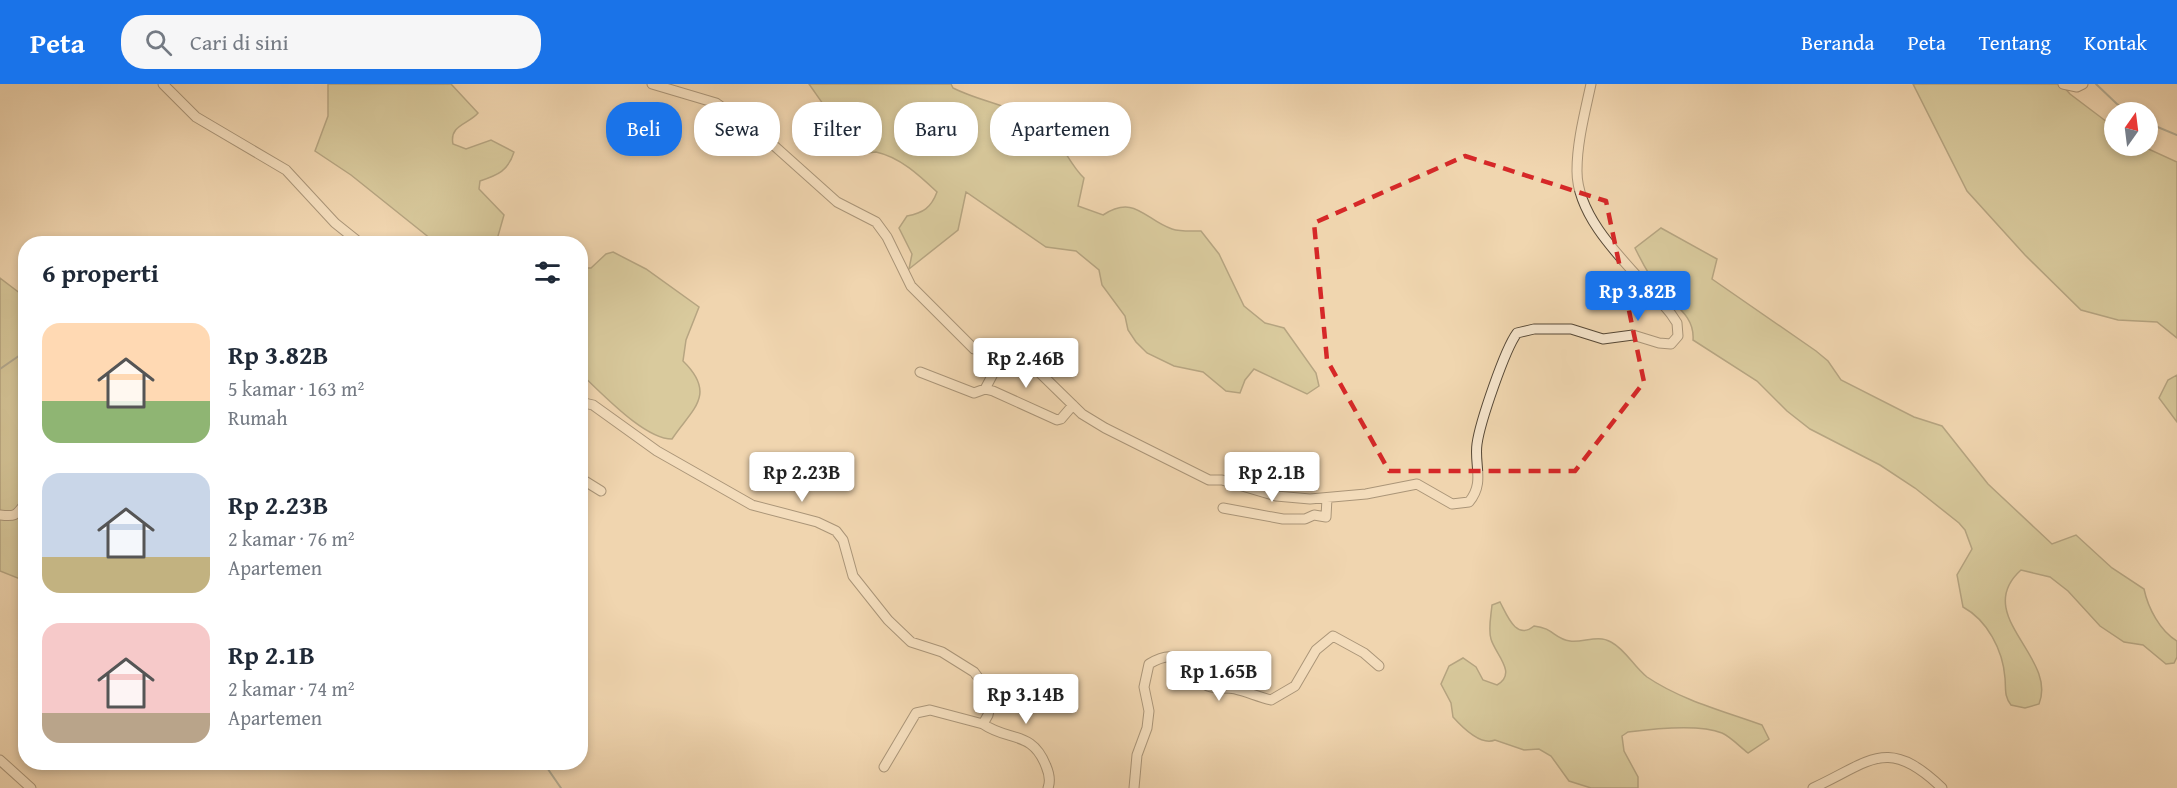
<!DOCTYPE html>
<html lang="id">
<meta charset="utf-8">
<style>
body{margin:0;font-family:"Gentium Book Plus",serif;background:#f6f6f7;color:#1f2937;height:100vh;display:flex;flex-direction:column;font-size:22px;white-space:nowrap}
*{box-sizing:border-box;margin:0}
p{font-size:20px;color:#747a83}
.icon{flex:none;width:33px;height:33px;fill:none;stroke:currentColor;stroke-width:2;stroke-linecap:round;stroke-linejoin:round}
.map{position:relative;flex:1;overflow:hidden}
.panel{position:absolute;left:18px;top:152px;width:570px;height:534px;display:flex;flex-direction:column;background:#fff;border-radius:24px;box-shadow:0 3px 9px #0003}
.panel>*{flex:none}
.banner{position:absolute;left:606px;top:18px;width:570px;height:54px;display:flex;gap:12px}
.needle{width:39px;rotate:14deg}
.controls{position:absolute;left:2104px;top:18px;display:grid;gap:12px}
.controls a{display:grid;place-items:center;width:54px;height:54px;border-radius:50%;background:#fff;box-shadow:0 3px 9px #0003;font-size:30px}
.price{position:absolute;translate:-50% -51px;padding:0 14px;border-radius:6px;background:#fff;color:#222;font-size:20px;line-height:39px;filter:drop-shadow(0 2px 3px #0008)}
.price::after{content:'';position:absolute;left:50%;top:36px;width:18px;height:14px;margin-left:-9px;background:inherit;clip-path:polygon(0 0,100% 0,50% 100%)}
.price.active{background:#1a73e8;color:#fff}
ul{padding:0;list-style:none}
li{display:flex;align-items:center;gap:18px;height:150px;padding:0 24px}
li span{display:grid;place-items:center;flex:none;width:168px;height:120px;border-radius:18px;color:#555}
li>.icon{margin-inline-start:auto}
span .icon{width:72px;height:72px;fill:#fffc;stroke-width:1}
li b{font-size:26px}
h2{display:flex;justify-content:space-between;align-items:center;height:72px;padding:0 24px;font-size:26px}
.tag{padding:0 21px;border-radius:24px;background:#fff;box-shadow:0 3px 9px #0003;font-size:21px;line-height:54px}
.tag.active{background:#1a73e8;color:#fff}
header{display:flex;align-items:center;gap:36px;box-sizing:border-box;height:84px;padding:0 30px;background:#1a73e8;color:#fff}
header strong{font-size:28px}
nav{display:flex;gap:33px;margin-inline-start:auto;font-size:21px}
.search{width:420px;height:54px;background:#f6f6f7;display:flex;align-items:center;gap:15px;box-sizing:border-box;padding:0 21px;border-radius:24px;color:#747a83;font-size:22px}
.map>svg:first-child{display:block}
.green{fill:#bdbd88;stroke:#706a4b;stroke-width:1.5}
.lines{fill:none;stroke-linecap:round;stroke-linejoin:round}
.stream{stroke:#6b786f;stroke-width:2}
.street-casing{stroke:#564836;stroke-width:11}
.street{stroke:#f5e4cb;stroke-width:9}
.marked{fill:none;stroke:#d62828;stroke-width:4.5;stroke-dasharray:12 8;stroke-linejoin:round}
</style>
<header>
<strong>Peta</strong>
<div class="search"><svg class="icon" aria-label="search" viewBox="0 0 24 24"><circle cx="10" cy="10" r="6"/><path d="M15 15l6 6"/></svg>Cari di sini</div>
<nav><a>Beranda</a><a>Peta</a><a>Tentang</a><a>Kontak</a></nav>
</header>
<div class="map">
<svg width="2177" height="704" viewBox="0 0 2177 704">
<rect width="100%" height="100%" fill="#f0d6af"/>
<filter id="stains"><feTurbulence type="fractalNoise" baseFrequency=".00333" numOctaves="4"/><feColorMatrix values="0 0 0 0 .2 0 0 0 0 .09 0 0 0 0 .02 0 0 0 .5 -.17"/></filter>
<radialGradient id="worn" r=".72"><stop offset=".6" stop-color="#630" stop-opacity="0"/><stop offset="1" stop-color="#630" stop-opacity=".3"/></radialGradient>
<!-- green -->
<path class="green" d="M328,0H451L478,29C469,40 449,41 453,60L466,65L491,56L514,68C508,87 498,91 480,97L479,105L504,131L496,159H436L351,91L315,67L328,32Z
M809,0H951L953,4C985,20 1017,21 1047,46C1063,59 1069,80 1084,94L1078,122L1103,131C1135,110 1145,136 1172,145C1181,148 1192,147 1201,147L1219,170L1244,222L1265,239L1284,244L1316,289L1319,302L1307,310L1254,285L1245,296L1240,309L1226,307L1203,288L1174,282L1147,269L1136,258L1128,246L1125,232L1102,201L1099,186L1076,167L1046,163L966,108L958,146L909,185L912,170L899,144L907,132C923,129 931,124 937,108C920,92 900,73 876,68C872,68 866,70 862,68C854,66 817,11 809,0Z
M1913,0H2061L2070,10L2115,44V62H2142L2177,78V254L2157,238L2118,236L2081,226L2025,171L1967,107Z
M1661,144L1717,175L1712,195L1816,267L1828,277L1841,296L1914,333L1942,342L1988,400L2052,460L2076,451L2112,484L2144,505C2148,524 2160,547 2177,557V573L2174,579L2166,580L2143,561L2124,558L2100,542L2068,507L2050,493L2021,486C1971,531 2058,573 2039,620L2025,624L2011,621C2004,612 2006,605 2005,594C2003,566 1987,536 1963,523L1957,491L1972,465L1965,446L1959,439L1915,404L1880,381L1810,345L1787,327L1757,297L1693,256C1695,231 1673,221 1660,205C1649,193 1642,178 1635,164Z
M613,168L646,185L699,223L686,256L683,277C718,311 691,326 672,355C644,355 602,309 581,290V184H591L606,170Z
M0,194L25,213V497L0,487Z
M2177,291V338L2159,314L2168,296Z
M1500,518C1507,531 1516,557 1534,542C1554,544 1554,555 1570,557C1583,559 1598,550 1611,558C1626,566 1634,583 1647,593C1681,616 1723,627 1762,641L1769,655L1748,669C1740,663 1731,653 1722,649C1700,640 1651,645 1628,648L1622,652L1624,667L1638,693V704H1591L1569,697L1551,672L1539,665L1524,666L1495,656C1481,662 1462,643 1453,633L1451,619L1441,600L1449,582L1463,574L1476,583L1483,596L1497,601C1518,589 1495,570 1491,555C1488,545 1491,532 1492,521Z"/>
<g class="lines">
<!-- stream -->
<path class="stream" d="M2096,0L2117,20L2131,28
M2148,39L2177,51
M0,285L26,267
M543,678L561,704"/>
<!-- street casing -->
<g class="street-casing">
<path id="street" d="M163,0L196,33L286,86L335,139L360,159
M652,0L716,19L770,58L837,118L876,138L887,153L911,202L974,265L1022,277L1039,288L1082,330L1105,344L1209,396H1222L1276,412L1310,415L1366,410L1417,400L1452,420L1469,418C1485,399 1474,381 1477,360C1480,338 1505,265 1517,249L1534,245H1571L1603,255L1633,251L1659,259L1671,260L1678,252L1677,239L1671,230C1640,191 1576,140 1577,86C1577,58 1585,28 1591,0
M2063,0L2077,3L2083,0
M920,288L974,309L985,305L993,307L1057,336L1061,335L1073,321
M985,305L1003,271
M580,318L593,321L657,367L752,421L817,438L836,447L843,456L853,492L888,536L911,558L942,568L974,588L992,612L988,631L983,640C1009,658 1032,646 1046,682C1049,689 1051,696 1048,704
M580,394L601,407
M1223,424L1283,435H1305L1314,431L1326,433L1327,414
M0,431C17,433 16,431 26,418
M0,676L31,704
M884,683L916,629L930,626L983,640
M1134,704L1137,671L1147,644L1149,627L1144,603L1149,580C1187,557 1183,595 1211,603C1219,605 1227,603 1235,605C1247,608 1259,613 1271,616L1295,602L1316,566L1333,552L1364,569L1379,582
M1813,704C1870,678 1887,651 1942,704"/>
</g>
<!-- street -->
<use href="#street" class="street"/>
</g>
<!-- marked area -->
<path d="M0 0H2177V704H0ZM1465,72L1606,117L1644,298L1575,387H1389L1327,276L1314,139Z" fill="#f0d6af" fill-opacity=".55" fill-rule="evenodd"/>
<path class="marked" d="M1465,72L1606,117L1644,298L1575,387H1389L1327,276L1314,139Z"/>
<rect width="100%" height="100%" filter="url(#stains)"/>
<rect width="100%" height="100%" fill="url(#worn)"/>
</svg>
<div class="controls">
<a><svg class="needle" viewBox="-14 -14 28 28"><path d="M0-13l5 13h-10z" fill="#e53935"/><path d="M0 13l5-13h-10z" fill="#747a83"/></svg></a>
</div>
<b class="price active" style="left:1638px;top:238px">Rp 3.82B</b>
<b class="price" style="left:1026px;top:305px">Rp 2.46B</b>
<b class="price" style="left:802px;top:419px">Rp 2.23B</b>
<b class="price" style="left:1272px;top:419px">Rp 2.1B</b>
<b class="price" style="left:1219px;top:618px">Rp 1.65B</b>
<b class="price" style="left:1026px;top:641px">Rp 3.14B</b>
<div class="banner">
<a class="tag active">Beli</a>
<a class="tag">Sewa</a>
<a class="tag">Filter</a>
<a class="tag">Baru</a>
<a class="tag">Apartemen</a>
</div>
<section class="panel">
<h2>6 properti<svg class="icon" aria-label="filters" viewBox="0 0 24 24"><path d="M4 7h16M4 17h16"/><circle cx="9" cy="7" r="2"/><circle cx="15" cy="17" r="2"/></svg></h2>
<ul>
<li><span style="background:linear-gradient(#ffd9b3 65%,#8fb573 0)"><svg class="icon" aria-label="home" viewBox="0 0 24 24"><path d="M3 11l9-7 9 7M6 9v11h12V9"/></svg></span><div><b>Rp 3.82B</b><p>5 kamar · 163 m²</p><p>Rumah</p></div></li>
<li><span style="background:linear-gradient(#c9d6e8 70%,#c2b280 0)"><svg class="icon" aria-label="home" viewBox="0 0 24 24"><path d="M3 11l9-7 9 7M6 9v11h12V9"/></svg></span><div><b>Rp 2.23B</b><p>2 kamar · 76 m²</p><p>Apartemen</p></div></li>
<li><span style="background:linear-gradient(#f6c9c9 75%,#b9a48a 0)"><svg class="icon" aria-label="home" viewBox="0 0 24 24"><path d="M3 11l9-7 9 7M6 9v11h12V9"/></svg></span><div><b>Rp 2.1B</b><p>2 kamar · 74 m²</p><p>Apartemen</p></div></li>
</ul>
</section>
</div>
